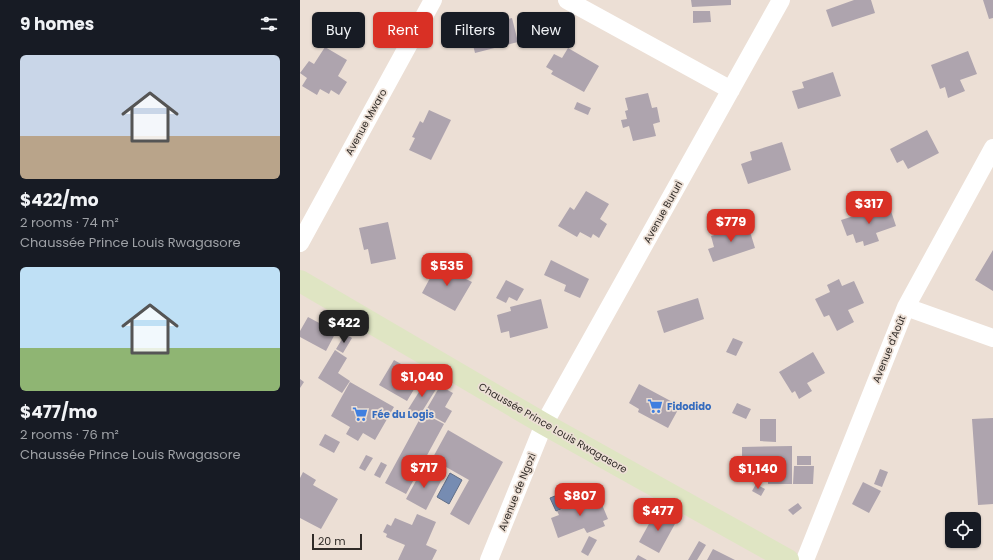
<!DOCTYPE html>
<meta charset="utf-8">
<style>
body{margin:0;font-family:Poppins,sans-serif;background:#242831;color:#f1f3f6;height:100vh;display:flex;flex-direction:column;font-size:15px;white-space:nowrap}
*{box-sizing:border-box;margin:0}
p{font-size:13px;color:#9ea1a6}
.icon{flex:none;width:22px;height:22px;fill:none;stroke:currentColor;stroke-width:2;stroke-linecap:round;stroke-linejoin:round}
.map{position:relative;flex:1;overflow:hidden}
.drawer{display:flex;flex-direction:column;background:#171b24;width:300px}
.drawer>*{flex:none}
.hud{position:absolute;left:12px;top:12px;width:380px;height:36px;display:flex;gap:8px}
.controls{position:absolute;left:645px;top:512px;display:grid;gap:8px}
.controls a{display:grid;place-items:center;width:36px;height:36px;border-radius:6px;background:#171b24;box-shadow:0 1px 3px #0004;font-size:20px}
.scale{position:absolute;left:12px;bottom:10px;width:50px;box-sizing:border-box;padding-left:4px;border:2px solid #302b27;border-top:0;font-size:11px;line-height:14px;white-space:nowrap;color:#302b27;-webkit-text-stroke:3px #ecdfd5;paint-order:stroke}
.price{position:absolute;translate:-50% -34px;padding:0 9px;border-radius:8px;background:#d93025;color:#fff;font-size:13px;line-height:26px;filter:drop-shadow(0 1px 2px #0008)}
.price::after{content:'';position:absolute;left:50%;top:24px;width:12px;height:9px;margin-left:-6px;background:inherit;clip-path:polygon(0 0,100% 0,50% 100%)}
.price.selected{background:#222;color:#fff}
ul{padding:0;list-style:none}
li{display:grid;align-content:center;gap:8px;height:212px;padding:0 20px}
li span{display:grid;place-items:center;height:124px;border-radius:6px;color:#555}
li>.icon{margin-inline-start:auto}
span .icon{width:72px;height:72px;fill:#fffc;stroke-width:1}
li b{font-size:17px}
h2{display:flex;justify-content:space-between;align-items:center;height:48px;padding:0 20px;font-size:17px}
.tag{padding:0 14px;border-radius:6px;background:#171b24;box-shadow:0 1px 3px #0004;font-size:14px;line-height:36px}
.tag.selected{background:#d93025;color:#fff}
main{display:flex;flex:1;min-height:0}
.map>svg:first-child{display:block}
.water{fill:#768cb2;stroke:#616f88}
.building{fill:#aea4ae}
.lines{fill:none;stroke-linecap:round;stroke-linejoin:round}
.street{stroke:#fff;stroke-width:18}
.secondary{stroke:#dfe5c3;stroke-width:22}
.labels{text-anchor:middle;dominant-baseline:central;stroke-width:3.5;stroke-linejoin:round;paint-order:stroke}
.street-label{font-size:10px;fill:#302b27;stroke:#ecdfd5}
.shop-label{font-size:10px;font-weight:bold;fill:#366cbe;stroke:#ecdfd5;text-anchor:start}
</style>
<main>
<section class="drawer">
<h2>9 homes<svg class="icon" aria-label="filters" viewBox="0 0 24 24"><path d="M4 7h16M4 17h16"/><circle cx="9" cy="7" r="2"/><circle cx="15" cy="17" r="2"/></svg></h2>
<ul>
<li><span style="background:linear-gradient(#c9d6e8 65%,#b9a48a 0)"><svg class="icon" aria-label="home" viewBox="0 0 24 24"><path d="M3 11l9-7 9 7M6 9v11h12V9"/></svg></span><div><b>$422/mo</b><p>2 rooms · 74 m²</p><p>Chaussée Prince Louis Rwagasore</p></div></li>
<li><span style="background:linear-gradient(#bfe0f5 65%,#8fb573 0)"><svg class="icon" aria-label="home" viewBox="0 0 24 24"><path d="M3 11l9-7 9 7M6 9v11h12V9"/></svg></span><div><b>$477/mo</b><p>2 rooms · 76 m²</p><p>Chaussée Prince Louis Rwagasore</p></div></li>
</ul>
</section>
<div class="map">
<svg width="693" height="560" viewBox="0 0 693 560">
<rect width="100%" height="100%" fill="#ecdfd5"/>
<!-- water -->
<path class="water" d="M150,473L162,480L149,504L137,497Z
M275,488L281,501L256,511L250,498Z"/>
<!-- building -->
<path class="building" d="M391,0H431V5L392,7Z
M554,0H571L575,13L532,27L526,10Z
M683,0H693V18L689,19Z
M393,11H410L411,22L393,23Z
M196,18L197,22L212,18L218,42L175,53L170,33L181,31L179,23Z
M25,47L47,60L38,76L47,82L39,95L31,90L29,94L20,89L17,95L2,86L7,78L0,73L9,61L14,64Z
M268,48L299,66L284,92L251,74L253,71L246,67L254,54L262,58Z
M668,51L677,74L660,80L665,91L648,98L645,87L640,89L631,65Z
M533,72L541,96L498,109L492,91L504,88L502,82Z
M348,93L352,108L357,107L360,122L353,124L356,136L333,141L329,126L323,128L321,120L327,119L325,111L328,110L325,98Z
M277,102L291,108L288,115L274,109Z
M129,110L151,120L131,160L109,150L115,138L112,137L120,121L123,123Z
M627,130L639,153L608,169L603,160L597,163L590,149Z
M482,142L491,170L448,184L441,164L452,160L450,152Z
M286,191L309,204L300,219L307,224L299,238L293,234L291,238L280,232L277,237L258,226L270,207L274,210Z
M589,205L596,226L576,233L579,241L564,246L563,241L556,243L553,234L547,236L541,220Z
M88,222L96,259L71,264L68,249L64,250L59,228Z
M448,225L455,248L413,262L408,249L414,247L411,236Z
M693,250V291L675,280Z
M251,260L289,279L280,298L264,291L266,285L244,275Z
M137,265L155,275L159,268L165,272L162,277L172,282L155,311L122,293Z
M539,279L542,286L554,281L564,303L548,310L554,322L537,331L529,315L524,317L515,299L530,292L527,285Z
M206,280L224,289L217,301L209,297L206,303L196,298Z
M398,298L404,319L364,333L357,311Z
M241,299L248,328L210,338L209,331L201,333L197,315L211,311L210,307Z
M8,317L36,332L26,351L0,337V331Z
M45,334L52,338L43,353L36,349Z
M433,338L443,342L436,356L426,352Z
M35,350L47,358L38,373L50,381L42,393L18,378Z
M513,352L525,373L507,383L512,391L499,399L495,391L492,393L479,372Z
M94,360L122,376L107,401L79,385Z
M0,379L4,382L0,388Z
M127,379L138,386L118,418L107,411Z
M50,382L94,407L75,440L63,433L58,441L46,434L50,427L31,416Z
M339,384L380,406L368,428L338,412L339,409L329,403Z
M140,386L153,393L145,407L152,411L145,423L125,412Z
M437,403L451,409L446,419L432,413Z
M123,413L144,424L106,494L85,483Z
M693,418V504L678,505L672,419Z
M460,419H476V442L460,441Z
M148,430L203,462L169,525L150,514L169,480L132,459Z
M25,434L40,442L34,453L19,445Z
M492,446V484H468V475H458V468H442V447Z
M66,455L73,458L65,471L59,468Z
M497,456H511V465H497Z
M81,462L87,465L80,478L74,475Z
M494,466H514L513,484H493Z
M123,468L142,479L126,510L106,499Z
M580,469L588,472L582,487L574,484Z
M3,472L16,480L13,485L38,499L21,529L0,518V478Z
M563,482L581,491L569,513L552,504Z
M456,484L465,489L461,496L452,491Z
M298,495L308,519L303,521L305,526L287,533L284,528L258,538L251,518L259,515L257,511Z
M498,503L502,508L493,515L488,510Z
M356,511L376,522L359,553L339,542Z
M117,514L136,522L126,545L137,550L132,560H98L105,545L86,537L87,534L83,532L87,524L91,526L95,518L112,525Z
M289,536L297,540L288,556L281,552Z
M399,541L406,545L397,560H388Z
M413,549L435,560H407Z
M338,555L347,560H335Z"/>
<g class="lines">
<!-- street -->
<path class="street" d="M267,0L431,90
M0,243L133,0
M606,307L693,338
M189,560L244,424L481,0
M505,560L606,307L693,148"/>
<!-- secondary -->
<path class="secondary" d="M0,281L244,424L488,560"/>
</g>
<!-- icons -->
<defs>
<g id="supermarket-bare" transform="scale(1.2)"><path d="M-6-5.5h2.5l.6 2H6L4.5 2H-2.5L-4.4-4H-6ZM-1.5 3.2a1.3 1.3 0 1 0 .1 0ZM3 3.2a1.3 1.3 0 1 0 .1 0Z" fill="#3f7fe0" stroke="#ecdfd5" stroke-width="2.5" paint-order="stroke"/></g>
</defs>
<g fill-rule="evenodd">
<use href="#supermarket-bare" x="355" y="406"/>
<use href="#supermarket-bare" x="60" y="414"/>
</g>
<g class="labels">
<!-- street labels -->
<g class="street-label">
<text transform="translate(66 122) rotate(-61)">Avenue Mwaro</text>
<text transform="translate(363 212) rotate(-61)">Avenue Bururi</text>
<text transform="translate(589 349) rotate(-68)">Avenue d'Août</text>
<text transform="translate(253 428) rotate(30)">Chaussée Prince Louis Rwagasore</text>
<text transform="translate(217 492) rotate(-68)">Avenue de Ngozi</text>
</g>
<!-- shop labels -->
<g class="shop-label">
<text x="367" y="406">Fidodido</text>
<text x="72" y="414">Fée du Logis</text>
</g>
</g>
</svg>
<div class="controls">
<a><svg class="icon" aria-label="locate" viewBox="0 0 24 24"><circle cx="12" cy="12" r="6"/><path d="M12 2v4M12 18v4M2 12h4M18 12h4"/></svg></a>
</div>
<div class="scale">20 m</div>
<b class="price" style="left:569px;top:225px">$317</b>
<b class="price" style="left:431px;top:243px">$779</b>
<b class="price" style="left:147px;top:287px">$535</b>
<b class="price selected" style="left:44px;top:344px">$422</b>
<b class="price" style="left:122px;top:398px">$1,040</b>
<b class="price" style="left:124px;top:489px">$717</b>
<b class="price" style="left:458px;top:490px">$1,140</b>
<b class="price" style="left:280px;top:517px">$807</b>
<b class="price" style="left:358px;top:532px">$477</b>
<div class="hud">
<a class="tag">Buy</a>
<a class="tag selected">Rent</a>
<a class="tag">Filters</a>
<a class="tag">New</a>
</div>
</div>
</main>
